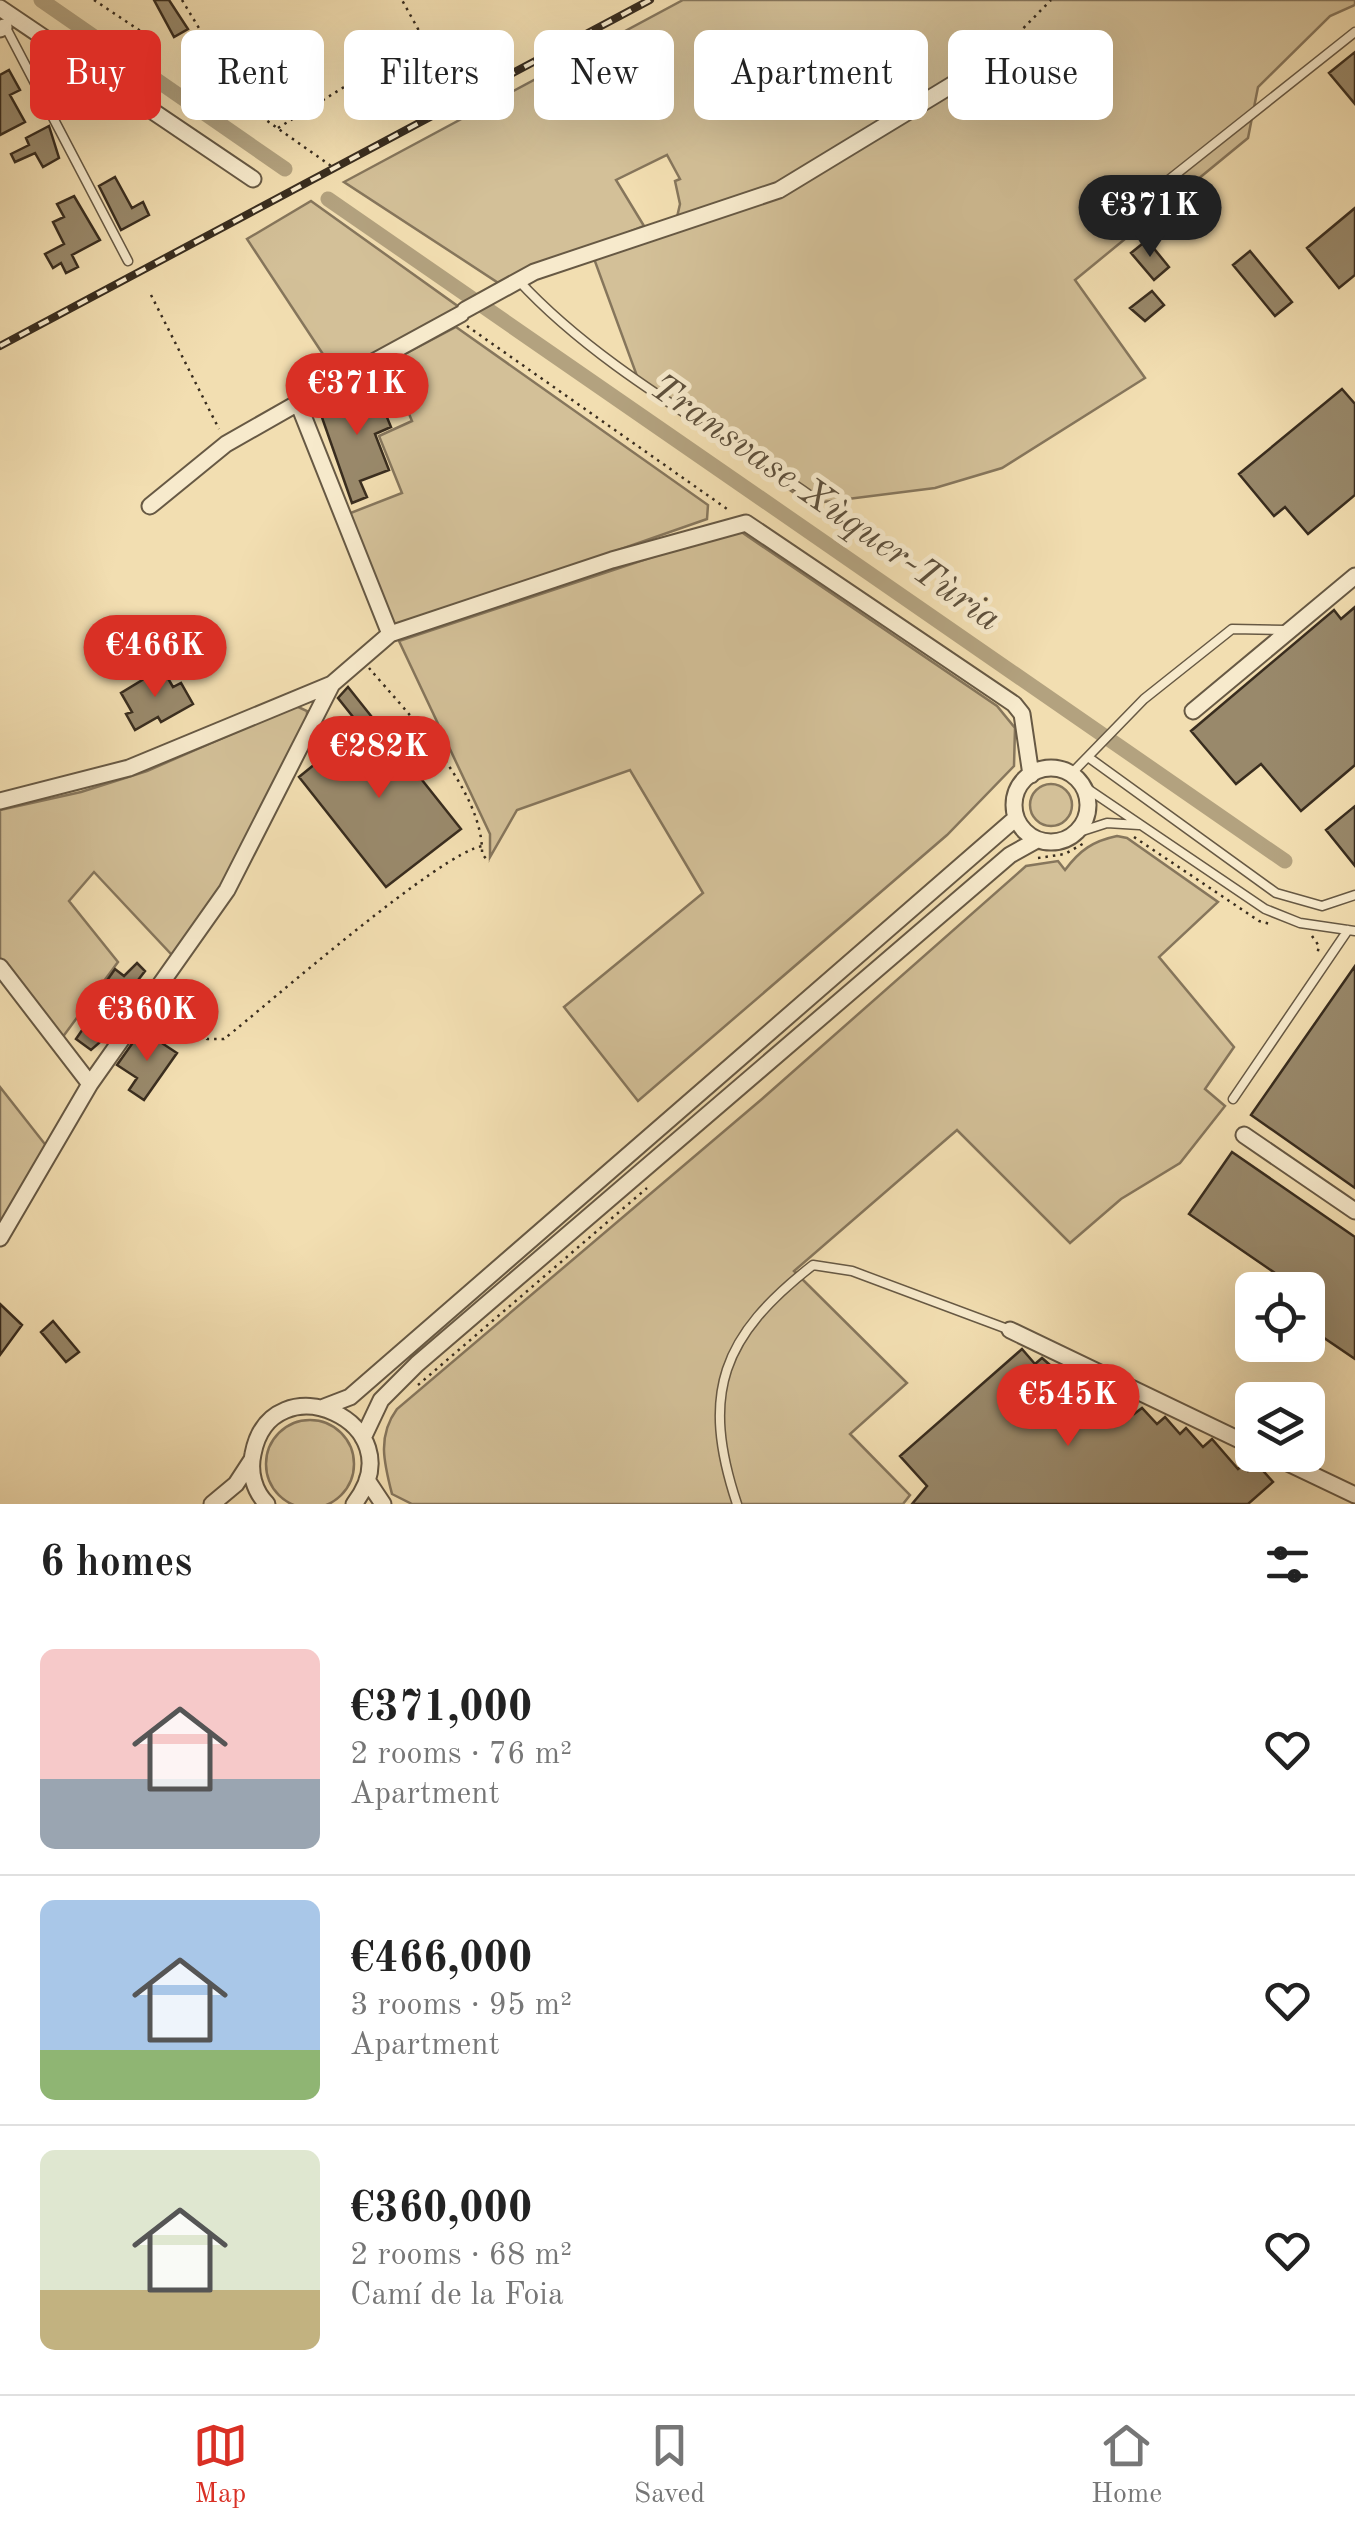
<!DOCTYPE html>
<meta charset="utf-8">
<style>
body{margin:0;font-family:"Old Standard TT",serif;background:#f2f2f2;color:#222;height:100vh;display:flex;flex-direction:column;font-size:38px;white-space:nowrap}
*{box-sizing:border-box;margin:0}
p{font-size:32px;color:#767676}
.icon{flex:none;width:55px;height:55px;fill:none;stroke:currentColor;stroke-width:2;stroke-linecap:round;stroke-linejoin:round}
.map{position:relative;height:1504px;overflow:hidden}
.details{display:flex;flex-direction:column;background:#fff;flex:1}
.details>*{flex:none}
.top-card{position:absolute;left:30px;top:30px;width:1295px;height:90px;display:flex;gap:20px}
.buttons{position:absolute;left:1235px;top:1272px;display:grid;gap:20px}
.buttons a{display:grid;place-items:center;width:90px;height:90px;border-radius:15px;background:#fff;box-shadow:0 10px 40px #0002;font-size:50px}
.price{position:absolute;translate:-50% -85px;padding:0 22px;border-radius:35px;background:#d93025;color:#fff;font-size:32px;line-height:65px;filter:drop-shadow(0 2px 5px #0008)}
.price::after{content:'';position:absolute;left:50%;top:60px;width:30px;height:22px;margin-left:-15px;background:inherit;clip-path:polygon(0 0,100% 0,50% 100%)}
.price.on{background:#222;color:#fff}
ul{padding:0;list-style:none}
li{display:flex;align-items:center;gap:30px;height:250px;padding:0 40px}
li+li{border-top:2px solid #e0e0e0}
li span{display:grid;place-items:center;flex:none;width:280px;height:200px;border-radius:15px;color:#555}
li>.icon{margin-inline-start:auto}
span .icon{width:120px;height:120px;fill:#fffc;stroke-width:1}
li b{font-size:42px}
h2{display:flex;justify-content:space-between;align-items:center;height:120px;padding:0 40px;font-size:42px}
.tag{padding:0 35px;border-radius:15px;background:#fff;box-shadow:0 10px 40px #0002;font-size:35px;line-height:90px}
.tag.on{background:#d93025;color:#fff}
.tabs{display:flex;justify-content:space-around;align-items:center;height:140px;border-top:2px solid #e0e0e0;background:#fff;font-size:28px;color:#767676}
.tabs a{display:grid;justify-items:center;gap:5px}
.tabs .on{color:#d93025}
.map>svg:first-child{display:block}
.green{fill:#d3c098;stroke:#86765c;stroke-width:2.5}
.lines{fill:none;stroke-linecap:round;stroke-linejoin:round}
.canal{stroke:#b3a27f;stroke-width:15}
.building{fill:#99896b;stroke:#392d1f;stroke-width:2.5}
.lane-casing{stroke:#675944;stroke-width:11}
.street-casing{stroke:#675944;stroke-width:19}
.path{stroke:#392d1f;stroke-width:2.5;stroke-dasharray:2.5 5;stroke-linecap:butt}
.lane{stroke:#f7eacc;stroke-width:8}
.street{stroke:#f7eacc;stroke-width:15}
.rail-casing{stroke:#392d1f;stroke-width:8}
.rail{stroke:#f7eacc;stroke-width:4;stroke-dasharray:11;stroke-linecap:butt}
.labels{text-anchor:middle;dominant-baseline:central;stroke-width:10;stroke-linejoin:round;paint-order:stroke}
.water-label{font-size:38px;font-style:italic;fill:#5e503c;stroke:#f7eacc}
</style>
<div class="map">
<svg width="1355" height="1504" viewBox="0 0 1355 1504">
<rect width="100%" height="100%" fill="#f2deb1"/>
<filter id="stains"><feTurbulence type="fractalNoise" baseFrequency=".002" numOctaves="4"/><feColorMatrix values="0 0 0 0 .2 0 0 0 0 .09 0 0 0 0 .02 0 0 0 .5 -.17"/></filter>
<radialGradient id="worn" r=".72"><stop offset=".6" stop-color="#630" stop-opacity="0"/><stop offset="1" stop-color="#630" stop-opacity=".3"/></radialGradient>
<!-- green -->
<path class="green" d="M683,0H1355V5L1330,16L1258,87L1248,138L1075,280L1145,378L1002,468L935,488L816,503L803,499L641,387L593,256L677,217L680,204L675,181L680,179L667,155L616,180L644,226L500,284L344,182Z
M311,201L459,307L338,377L247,239Z
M456,327L708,505L707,519L395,628L348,514L402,493L379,436L412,421L388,363Z
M737,529L997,706L1015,728L1014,766L947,835L638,1101L564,1007L703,893L630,770L517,810L490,857V834L399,641Z
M296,706L307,711V721L218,893L172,955L94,872L69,901L118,962L62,1038L0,960V810L81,792L147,771Z
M1030 805a21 21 0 1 1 42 0a21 21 0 1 1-42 0Z
M1117,836L1127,838L1218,902L1159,957L1234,1047L1205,1089L1225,1106L1180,1163L1121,1199L1070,1243L957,1130L794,1271L907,1383L850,1434L910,1495L903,1504H412L392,1494C384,1463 377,1436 397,1409L762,1099L1026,866L1058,861L1065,870C1080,850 1093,841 1117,836Z
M0,1087L48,1148L0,1230Z
M266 1464a44 44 0 1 1 88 0a44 44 0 1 1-88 0Z"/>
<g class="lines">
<!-- canal -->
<path class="canal" d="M41,0L285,169
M328,199L1285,861"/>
</g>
<!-- building -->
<path class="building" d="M154,0H169L188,29L174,37Z
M1355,52V104L1329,73Z
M55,69L69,99L57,106L40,77Z
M9,70L20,90L10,95L25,122L0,135V75Z
M49,126L59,158L43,167L35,153L15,162L11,154L29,145L26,138Z
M115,177L132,208L143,202L149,215L121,230L99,186Z
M74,196L100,240L72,255L78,267L66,273L61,263L53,268L45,254L64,244L53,222L64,217L57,204Z
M1355,208V275L1339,288L1307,248Z
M1147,240L1169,267L1154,280L1131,253Z
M1250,251L1292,302L1275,316L1233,265Z
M1152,291L1164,305L1145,321L1130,308Z
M374,386L391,427L375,434L389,470L360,481L367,497L352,503L319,409Z
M1342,389L1355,404V495L1308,534L1285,507L1274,516L1239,474Z
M1355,607V765L1301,811L1261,764L1236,784L1191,731L1334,610L1341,619Z
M162,668L173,687L181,683L193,704L161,722L158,717L135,730L126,714L132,712L121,693Z
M348,687L461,829L386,887L299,777L342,742L354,757L373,742L338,698Z
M1355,806V866L1326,830Z
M137,963L145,971L132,988L140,994L114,1030L91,1050L76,1039L100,1004L94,999L115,969L124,976Z
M1355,966V1188L1251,1115Z
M148,1034L177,1053L144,1100L129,1090L137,1078L117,1065L134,1041L140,1046Z
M1232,1152L1355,1237V1359L1308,1327V1290H1263L1275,1273L1189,1214Z
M0,1304L22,1325L0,1355Z
M53,1321L79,1352L66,1362L41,1332Z
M1022,1349L1035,1364L1042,1358L1058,1372L1062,1368L1068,1370L1085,1389L1092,1382L1110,1395L1116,1393L1134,1414L1142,1408L1157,1424L1165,1417L1180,1434L1186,1428L1203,1447L1212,1439L1238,1469L1243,1465L1248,1471L1257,1464L1273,1482L1248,1504H912L927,1486L900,1456Z"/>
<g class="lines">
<!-- lane casing -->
<g class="lane-casing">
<path id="lane" d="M4,24L128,261
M1122,217L1355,32
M518,280C598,367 712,427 808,494
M1088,757L1276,893L1322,906L1355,895
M1071,774L1144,699L1232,629L1285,630
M1082,785L1265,909L1300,923L1355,931
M1076,833L1107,823L1139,825
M1233,1099L1348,930
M737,1504C700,1393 722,1336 813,1265L852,1271L1010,1330"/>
</g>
<!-- street casing -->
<g class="street-casing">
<path id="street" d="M0,8L253,179
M0,29L4,27
M465,310L534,272L779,190L965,77
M150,506L226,444L298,403
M390,634L298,403L461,314
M1193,711L1355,576
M1014 805a37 37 0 1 1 74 0a37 37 0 1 1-74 0Z
M0,801L129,768L332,684L390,634L612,560L746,523L1014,704L1022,714L1031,775
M0,967L90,1084
M1244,1135L1355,1211
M0,1238L90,1084L227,890L332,684
M1010,1330L1252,1446
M324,1407L350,1397L1016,818
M363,1438L381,1400L417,1364L1010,855L1037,840
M1271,1455L1355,1495
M367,1480L383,1504
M212,1504L236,1484L251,1461
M267,1504C254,1491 249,1472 253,1454C271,1359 418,1422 354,1504"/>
</g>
<!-- path -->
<path class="path" d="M94,0L145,34
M182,0L246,106L334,168
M979,68L999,53L1051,0
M278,128L423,38L402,0
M151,295L219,429
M467,326L730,511
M369,668C409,715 484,791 482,854L489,862
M1134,837L1259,921L1270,924
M1038,858L1065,854L1086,842
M1312,936L1319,946L1317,955
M178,986L207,1039H224C267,1005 442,851 483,846
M418,1385L647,1188"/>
<!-- lane -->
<use href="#lane" class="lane"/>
<!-- street -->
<use href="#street" class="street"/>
<!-- rail casing -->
<g class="rail-casing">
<path id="rail" d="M0,346L650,0"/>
</g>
<!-- rail -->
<use href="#rail" class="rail"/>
</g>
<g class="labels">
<!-- water labels -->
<g class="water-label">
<text transform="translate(825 504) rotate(35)">Transvase Xùquer-Tùria</text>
</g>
</g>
<rect width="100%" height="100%" filter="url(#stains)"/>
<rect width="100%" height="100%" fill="url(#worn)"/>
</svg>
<div class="buttons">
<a><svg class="icon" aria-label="locate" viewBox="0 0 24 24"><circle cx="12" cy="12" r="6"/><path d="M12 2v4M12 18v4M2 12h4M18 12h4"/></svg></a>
<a><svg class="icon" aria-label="layers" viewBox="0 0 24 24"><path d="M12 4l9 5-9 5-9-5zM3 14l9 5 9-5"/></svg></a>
</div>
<b class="price on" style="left:1150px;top:260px">€371K</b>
<b class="price" style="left:357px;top:438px">€371K</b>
<b class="price" style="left:155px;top:700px">€466K</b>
<b class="price" style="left:379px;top:801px">€282K</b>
<b class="price" style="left:147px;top:1064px">€360K</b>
<b class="price" style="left:1068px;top:1449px">€545K</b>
<div class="top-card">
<a class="tag on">Buy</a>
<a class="tag">Rent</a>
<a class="tag">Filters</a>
<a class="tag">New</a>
<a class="tag">Apartment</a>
<a class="tag">House</a>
</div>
</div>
<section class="details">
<h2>6 homes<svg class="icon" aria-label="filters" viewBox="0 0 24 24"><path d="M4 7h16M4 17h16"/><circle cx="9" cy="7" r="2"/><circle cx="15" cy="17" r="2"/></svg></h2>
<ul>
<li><span style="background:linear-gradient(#f6c9c9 65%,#9aa5b1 0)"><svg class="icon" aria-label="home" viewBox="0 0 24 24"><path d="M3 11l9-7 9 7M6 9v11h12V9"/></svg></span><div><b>€371,000</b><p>2 rooms · 76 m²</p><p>Apartment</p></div><svg class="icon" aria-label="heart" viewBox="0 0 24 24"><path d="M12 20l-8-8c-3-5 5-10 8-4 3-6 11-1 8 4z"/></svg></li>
<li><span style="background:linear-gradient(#a9c7e8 75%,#8fb573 0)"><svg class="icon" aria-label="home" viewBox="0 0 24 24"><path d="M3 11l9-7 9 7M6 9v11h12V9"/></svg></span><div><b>€466,000</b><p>3 rooms · 95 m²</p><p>Apartment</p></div><svg class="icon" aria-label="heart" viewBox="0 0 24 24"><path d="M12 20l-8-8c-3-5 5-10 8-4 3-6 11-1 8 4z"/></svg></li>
<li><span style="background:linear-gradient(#dfe7d0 70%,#c2b280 0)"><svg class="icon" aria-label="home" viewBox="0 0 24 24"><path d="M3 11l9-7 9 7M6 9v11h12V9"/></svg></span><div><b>€360,000</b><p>2 rooms · 68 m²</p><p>Camí de la Foia</p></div><svg class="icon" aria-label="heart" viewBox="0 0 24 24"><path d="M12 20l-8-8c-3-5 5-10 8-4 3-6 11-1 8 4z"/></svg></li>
</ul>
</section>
<nav class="tabs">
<a class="on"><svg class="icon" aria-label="map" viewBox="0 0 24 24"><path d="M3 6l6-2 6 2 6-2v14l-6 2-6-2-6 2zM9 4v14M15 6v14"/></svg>Map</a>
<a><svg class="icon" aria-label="saved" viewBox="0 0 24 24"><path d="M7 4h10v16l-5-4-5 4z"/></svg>Saved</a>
<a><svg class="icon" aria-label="home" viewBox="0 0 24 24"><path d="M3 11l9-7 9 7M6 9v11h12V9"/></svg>Home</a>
</nav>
